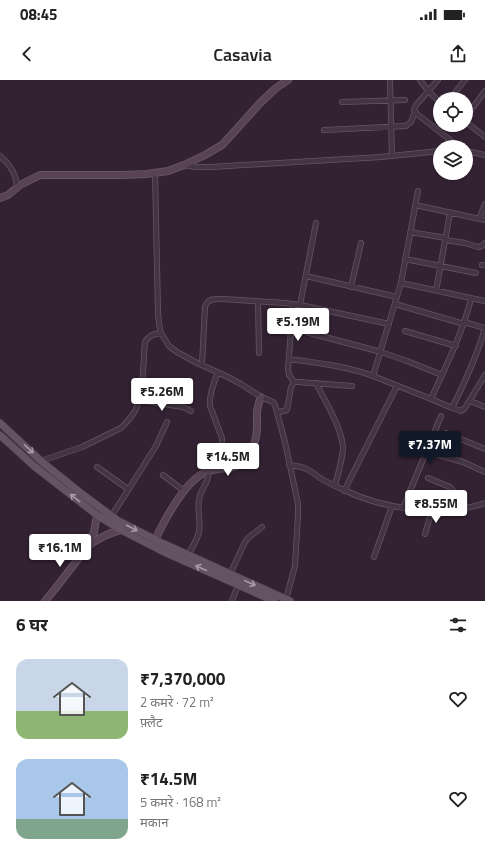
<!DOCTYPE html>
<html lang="hi">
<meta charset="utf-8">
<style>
body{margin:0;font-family:"Titillium Web","Noto Sans Devanagari",sans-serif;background:#f2f2f2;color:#222;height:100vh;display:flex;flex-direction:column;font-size:15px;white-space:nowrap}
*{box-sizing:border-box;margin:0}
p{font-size:13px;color:#767676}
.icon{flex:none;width:22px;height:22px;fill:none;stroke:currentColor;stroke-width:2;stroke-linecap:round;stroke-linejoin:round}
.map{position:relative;height:521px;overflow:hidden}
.panel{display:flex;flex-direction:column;background:#fff;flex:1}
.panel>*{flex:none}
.buttons{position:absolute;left:433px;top:12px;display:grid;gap:8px}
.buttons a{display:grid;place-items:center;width:40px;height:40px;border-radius:50%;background:#fff;box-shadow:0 1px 3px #0004;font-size:20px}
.price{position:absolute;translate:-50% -34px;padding:0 9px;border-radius:4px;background:#fff;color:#222;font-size:13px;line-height:26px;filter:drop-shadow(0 1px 2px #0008)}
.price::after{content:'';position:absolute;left:50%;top:24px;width:12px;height:9px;margin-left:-6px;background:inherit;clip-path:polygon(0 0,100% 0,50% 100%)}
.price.current{background:#111827;color:#fff}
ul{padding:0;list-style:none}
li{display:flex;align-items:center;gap:12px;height:100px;padding:0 16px}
li span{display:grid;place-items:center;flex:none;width:112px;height:80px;border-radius:12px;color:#555}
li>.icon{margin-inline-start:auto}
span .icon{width:48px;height:48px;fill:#fffc;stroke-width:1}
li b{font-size:17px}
h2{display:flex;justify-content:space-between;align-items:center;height:48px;padding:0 16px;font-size:17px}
.status{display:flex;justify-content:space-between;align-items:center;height:28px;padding:0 20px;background:#fff;direction:ltr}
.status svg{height:11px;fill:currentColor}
header{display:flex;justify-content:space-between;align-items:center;height:52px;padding:0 16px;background:#fff;font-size:18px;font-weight:600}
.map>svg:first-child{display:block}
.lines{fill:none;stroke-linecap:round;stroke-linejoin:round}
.street-casing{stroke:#655564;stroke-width:6}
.secondary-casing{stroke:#655564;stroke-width:8}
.primary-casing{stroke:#4e3e4d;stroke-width:8}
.street{stroke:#443544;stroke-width:4.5}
.secondary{stroke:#574355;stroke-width:6}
.primary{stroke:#645364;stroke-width:7}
.oneway{stroke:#aa98a9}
</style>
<div class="status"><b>08:45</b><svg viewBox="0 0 49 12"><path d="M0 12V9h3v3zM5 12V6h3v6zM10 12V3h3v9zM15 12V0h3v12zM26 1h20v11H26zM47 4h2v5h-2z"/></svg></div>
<header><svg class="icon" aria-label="back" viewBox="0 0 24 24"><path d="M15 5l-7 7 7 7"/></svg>Casavia<svg class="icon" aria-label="share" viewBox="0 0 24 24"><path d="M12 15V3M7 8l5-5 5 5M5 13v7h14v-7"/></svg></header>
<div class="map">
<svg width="485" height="521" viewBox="0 0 485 521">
<rect width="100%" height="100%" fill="#323"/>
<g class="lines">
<!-- street casing -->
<g class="street-casing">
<path id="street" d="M390,0L392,76
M420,0L428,11L440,22
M438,0L416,25L414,30L417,34L459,67
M450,19L465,0
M342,22L405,20
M466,37L485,11
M466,42L485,57
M324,50L406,46L411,42L415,32
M466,71L476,73L485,75
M0,76C10,85 17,94 17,109
M184,85L196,87H211L381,77L440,71
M155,93L158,232L159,244L161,253L169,266L177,272L197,283L226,296L241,304L261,317L273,322L275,325L285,362L298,424V435L295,486L286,519
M418,111L401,203L373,296L431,319L452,328L461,331L465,328L485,295
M415,125L485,140
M479,139L485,124
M410,152L446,158
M446,160L465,163L478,167L482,166L485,163
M405,179L476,193
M482,185H485
M306,196L397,217
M401,203L485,221
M351,207L361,163
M436,211L450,133
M258,222L259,273
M293,224L288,289L289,295L294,302
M395,224L464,244
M300,225L316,143
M464,242L485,248
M405,251L456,266
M306,252L381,272L407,281L442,295
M289,279C317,283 346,286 373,296
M202,285L205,227C208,218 215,219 223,219L285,223L305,226L389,244
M218,292C214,303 209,314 210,326L222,358V366L219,389
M316,303C325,321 343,350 343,369C342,381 338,394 335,406
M431,319C446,286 462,254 471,219
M139,320L183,327L191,331
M470,321L485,327
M452,328C465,302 477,276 485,248
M278,332L283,331L287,330L291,307L294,302H298L352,306
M446,353L485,369
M439,375L463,382L485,392
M41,381L82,367L121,348C126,343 131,338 135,331C144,314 143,281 145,262C149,255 154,254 161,253
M289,385C294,386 299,386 304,388C310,390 315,394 320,398C327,402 334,406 342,409C382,429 442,438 485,423
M97,387L128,409
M163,395L184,411
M428,398L450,407C457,413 453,422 451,430
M344,411L397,306
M403,428L441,336
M111,437L156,366L167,342
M425,454L432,430
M188,475C192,468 197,460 199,452C201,441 197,431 199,420C200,409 210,402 208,391
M374,477L392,426
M230,494L245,462L248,458L262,447
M232,521L238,505"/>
</g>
<!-- secondary casing -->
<g class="secondary-casing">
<path id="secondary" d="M0,118L8,115L20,105L40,95H124L147,94L168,91L184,85L205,75L222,65L234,52L260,23L276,8L288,0
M155,460C165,439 187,397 209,391C221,387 235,390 244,381C252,372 257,359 257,347C257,342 257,337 257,331C258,326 259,321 261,317
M89,465C99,458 109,453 121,450
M45,521L55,509L89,465L94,452L97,435"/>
</g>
<!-- primary casing -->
<g class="primary-casing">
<path id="primary" d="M0,343L41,381L82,414L117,440L162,463L290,521
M0,355L34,386L97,435L121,450L162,471L274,521"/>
</g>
<!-- street -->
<use href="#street" class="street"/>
<!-- secondary -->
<use href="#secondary" class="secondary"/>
<!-- primary -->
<use href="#primary" class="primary"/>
</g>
<!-- one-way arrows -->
<defs><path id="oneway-shaft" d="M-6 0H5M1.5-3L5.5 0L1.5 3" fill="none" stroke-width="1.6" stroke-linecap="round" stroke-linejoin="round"/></defs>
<g class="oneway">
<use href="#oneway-shaft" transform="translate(29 369) rotate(43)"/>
<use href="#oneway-shaft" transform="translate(75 418) rotate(-142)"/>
<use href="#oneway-shaft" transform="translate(132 448) rotate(27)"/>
<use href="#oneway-shaft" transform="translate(201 488) rotate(-156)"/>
<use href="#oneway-shaft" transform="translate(250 503) rotate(24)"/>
</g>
</svg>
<div class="buttons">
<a><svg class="icon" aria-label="locate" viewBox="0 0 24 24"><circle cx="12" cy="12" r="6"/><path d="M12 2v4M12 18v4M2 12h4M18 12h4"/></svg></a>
<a><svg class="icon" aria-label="layers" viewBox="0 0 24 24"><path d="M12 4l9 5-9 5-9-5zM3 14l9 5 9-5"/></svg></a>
</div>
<b class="price" style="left:298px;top:262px">₹5.19M</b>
<b class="price" style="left:162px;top:332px">₹5.26M</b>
<b class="price current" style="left:430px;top:385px">₹7.37M</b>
<b class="price" style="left:228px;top:397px">₹14.5M</b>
<b class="price" style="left:436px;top:444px">₹8.55M</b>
<b class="price" style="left:60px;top:488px">₹16.1M</b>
</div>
<section class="panel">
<h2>6 घर<svg class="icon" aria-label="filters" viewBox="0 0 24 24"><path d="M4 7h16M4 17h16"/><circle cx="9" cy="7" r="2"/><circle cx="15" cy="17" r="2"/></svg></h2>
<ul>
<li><span style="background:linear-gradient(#c9d6e8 65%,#8fb573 0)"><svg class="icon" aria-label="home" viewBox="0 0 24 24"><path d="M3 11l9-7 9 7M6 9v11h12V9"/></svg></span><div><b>₹7,370,000</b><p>2 कमरे · 72 m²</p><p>फ़्लैट</p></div><svg class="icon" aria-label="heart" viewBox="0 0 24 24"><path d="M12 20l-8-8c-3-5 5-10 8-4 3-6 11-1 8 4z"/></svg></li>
<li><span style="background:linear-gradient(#a9c7e8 75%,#7fa58c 0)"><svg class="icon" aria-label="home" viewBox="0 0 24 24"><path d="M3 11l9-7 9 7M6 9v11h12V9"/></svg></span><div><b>₹14.5M</b><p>5 कमरे · 168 m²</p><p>मकान</p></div><svg class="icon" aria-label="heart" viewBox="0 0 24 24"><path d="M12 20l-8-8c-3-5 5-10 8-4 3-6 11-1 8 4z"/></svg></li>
</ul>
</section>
